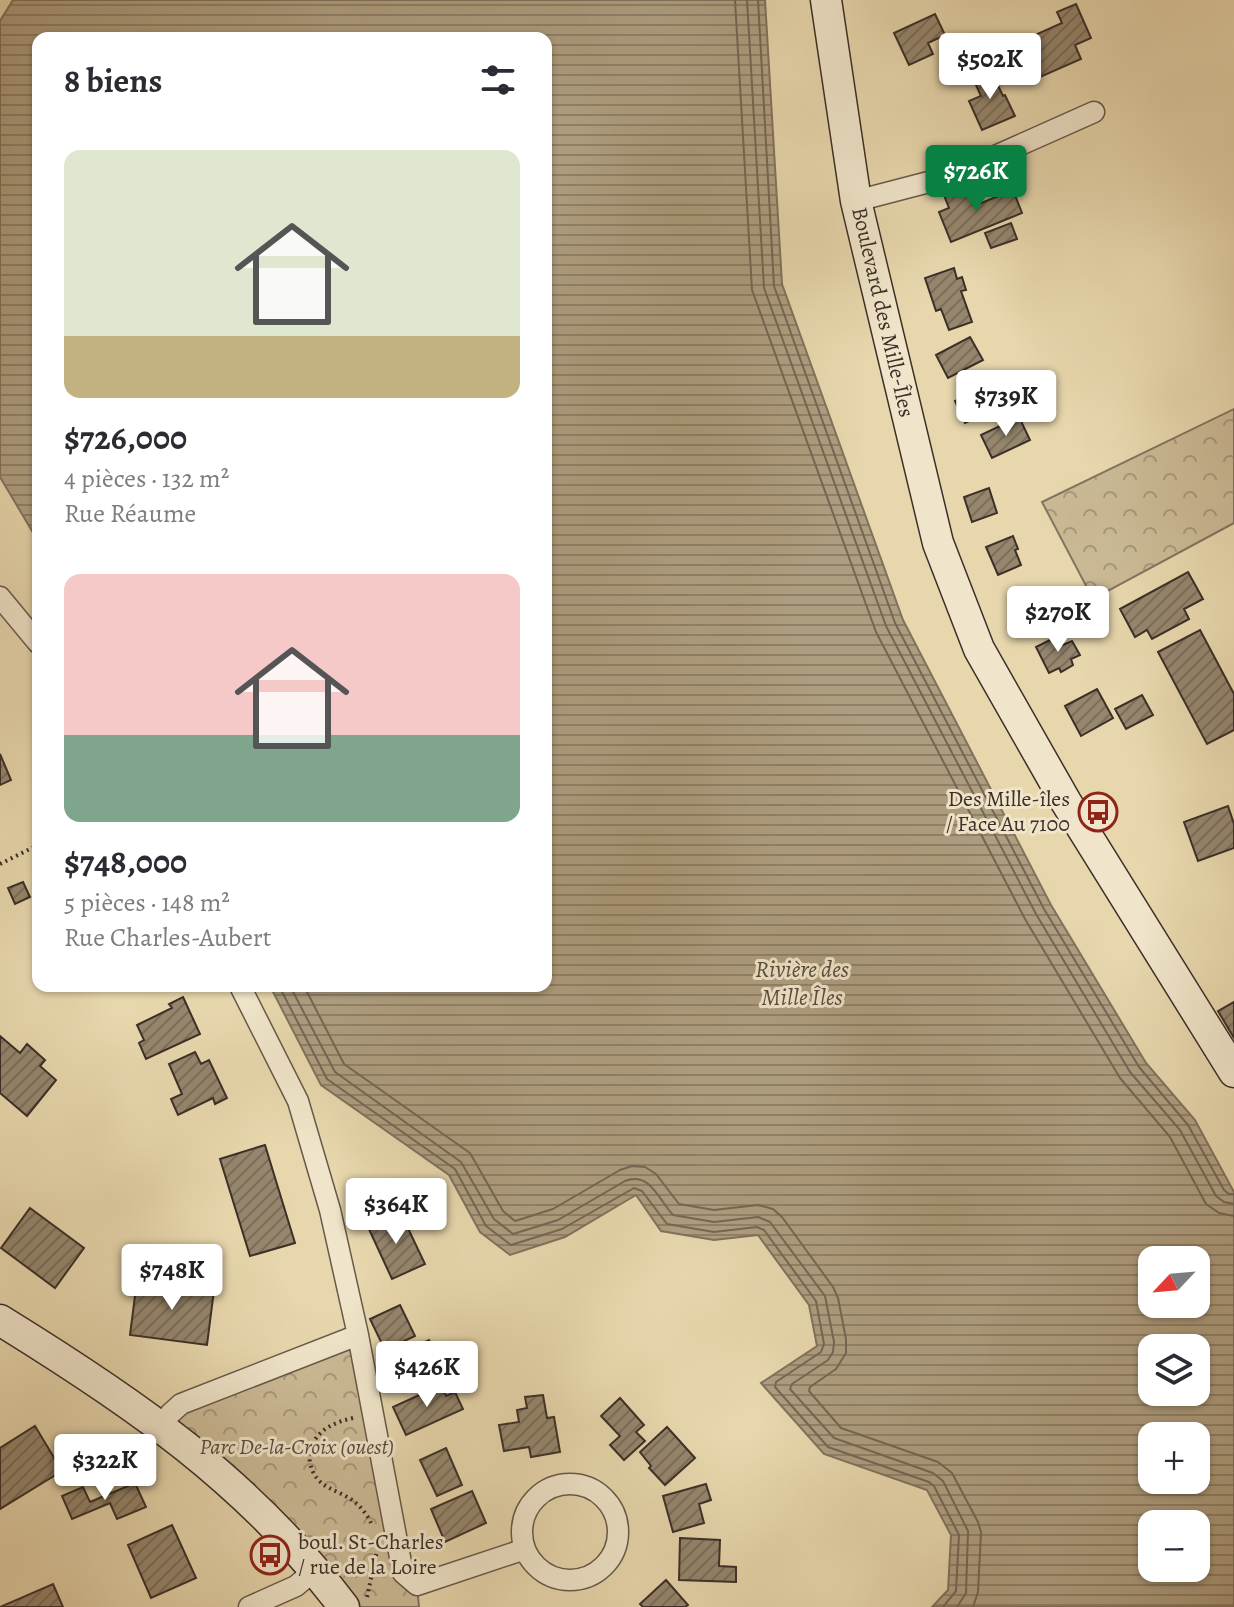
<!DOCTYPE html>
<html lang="fr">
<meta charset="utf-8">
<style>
body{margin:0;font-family:Alegreya,serif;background:#f7f7f7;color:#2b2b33;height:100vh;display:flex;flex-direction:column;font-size:30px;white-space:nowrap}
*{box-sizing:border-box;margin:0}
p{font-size:26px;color:#7c7c81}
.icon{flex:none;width:44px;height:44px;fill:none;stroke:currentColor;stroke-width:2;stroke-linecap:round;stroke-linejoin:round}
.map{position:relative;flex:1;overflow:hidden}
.details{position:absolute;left:32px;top:32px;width:520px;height:960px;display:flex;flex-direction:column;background:#fff;border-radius:16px;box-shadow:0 2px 6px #0004}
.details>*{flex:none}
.needle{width:52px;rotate:244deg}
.controls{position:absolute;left:1138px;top:1246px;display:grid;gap:16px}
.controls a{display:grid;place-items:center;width:72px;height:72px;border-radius:16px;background:#fff;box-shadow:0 2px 6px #0004;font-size:40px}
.price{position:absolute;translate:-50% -68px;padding:0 18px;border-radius:8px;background:#fff;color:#222;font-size:26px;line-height:52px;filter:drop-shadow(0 2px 4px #0008)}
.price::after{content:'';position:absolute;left:50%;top:48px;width:24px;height:18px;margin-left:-12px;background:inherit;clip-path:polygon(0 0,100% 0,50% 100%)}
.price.selected{background:#0b8043;color:#fff}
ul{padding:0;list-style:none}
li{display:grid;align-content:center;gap:16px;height:424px;padding:0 32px}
li span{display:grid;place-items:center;height:248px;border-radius:16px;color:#555}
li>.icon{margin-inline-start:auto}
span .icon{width:144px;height:144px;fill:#fffc;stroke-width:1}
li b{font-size:34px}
h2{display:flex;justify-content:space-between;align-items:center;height:96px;padding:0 32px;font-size:34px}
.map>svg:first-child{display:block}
.forest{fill:url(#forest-crowns);stroke:#84745f;stroke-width:2}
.water{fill:url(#water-rules);stroke:#80725d;stroke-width:2;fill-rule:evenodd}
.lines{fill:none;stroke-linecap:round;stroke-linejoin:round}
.shore{stroke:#756654;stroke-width:2}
.building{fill:url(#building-hatch);stroke:#3c2f28;stroke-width:2}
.street-casing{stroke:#675949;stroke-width:23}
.secondary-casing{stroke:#3c2f28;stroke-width:33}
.path{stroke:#3c2f28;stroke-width:4;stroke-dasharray:2 4;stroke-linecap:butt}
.street{stroke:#f0e5ca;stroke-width:20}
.secondary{stroke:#f0e5ca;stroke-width:30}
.labels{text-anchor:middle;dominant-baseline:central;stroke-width:6;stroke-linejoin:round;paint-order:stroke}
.street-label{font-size:22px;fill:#3c2f28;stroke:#f0e5ca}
.poi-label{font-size:22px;fill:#3c2f28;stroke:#f0e5ca;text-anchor:end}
.park-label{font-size:22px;font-style:italic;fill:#594b3e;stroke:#f0e5ca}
.water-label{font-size:24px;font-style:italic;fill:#584b3e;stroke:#f0e5ca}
</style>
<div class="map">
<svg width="1234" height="1607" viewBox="0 0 1234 1607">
<defs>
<pattern id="forest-crowns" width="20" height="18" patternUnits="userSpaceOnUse" patternTransform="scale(2)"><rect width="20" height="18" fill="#cbba96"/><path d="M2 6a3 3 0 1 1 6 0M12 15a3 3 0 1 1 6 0" fill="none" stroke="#a6987a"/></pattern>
<pattern id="water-rules" width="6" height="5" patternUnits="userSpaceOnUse" patternTransform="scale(2)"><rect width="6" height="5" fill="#ae9e80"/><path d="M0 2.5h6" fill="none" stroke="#8f8169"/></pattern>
<pattern id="building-hatch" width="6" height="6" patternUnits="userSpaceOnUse" patternTransform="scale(2)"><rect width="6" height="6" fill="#95866d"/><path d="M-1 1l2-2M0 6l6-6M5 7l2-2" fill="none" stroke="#7b6e5a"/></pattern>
</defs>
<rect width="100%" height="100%" fill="#e8d7ad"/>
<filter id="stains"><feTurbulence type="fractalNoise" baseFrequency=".0025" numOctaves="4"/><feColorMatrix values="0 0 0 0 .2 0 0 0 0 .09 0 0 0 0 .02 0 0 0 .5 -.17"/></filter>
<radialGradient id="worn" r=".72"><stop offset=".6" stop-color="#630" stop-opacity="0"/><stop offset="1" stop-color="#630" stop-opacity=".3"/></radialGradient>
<!-- forest -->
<path class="forest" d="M1234,409V523L1093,599L1042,502Z
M358,1335L403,1573L417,1585L419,1607H339L161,1426L192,1404Z"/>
<!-- water -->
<path class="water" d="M13,0H765L782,284L903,620L1051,905L1146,1063L1195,1120L1234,1192V1607H932L948,1590L951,1535L927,1490L824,1454L761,1383L817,1346L809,1305L758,1235L714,1240L661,1231L636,1195L565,1237L510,1255L480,1232L449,1175L321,1085L270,986H546V38H38V541L0,477V21ZM1152,1260H1196V1304H1152ZM1152,1348H1196V1392H1152ZM1152,1436H1196V1480H1152ZM1152,1524H1196V1568H1152Z"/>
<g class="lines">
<!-- shore -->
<path class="shore" d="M735,0L752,290L876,632L1025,919L1120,1078L1170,1137L1206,1204L1219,1213L1234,1216
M747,0L764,288L886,626L1036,914L1130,1072L1180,1130L1216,1196L1224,1202L1234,1204
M758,0L774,286L895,623L1044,909L1139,1067L1188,1125L1224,1190L1229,1194H1234
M279,986L327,1079L455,1169L486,1226L511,1245L562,1229L634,1188L642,1191L667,1224L714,1232L757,1227L764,1230L816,1301L824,1344L821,1352L776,1382L775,1387L828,1447L929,1482L934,1486L959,1535L956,1591L943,1607
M290,986L335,1072L461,1162L494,1219L513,1234L558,1220L625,1181C650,1171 659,1200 673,1215L714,1222L758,1217L770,1222L825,1296L834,1342L833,1352L828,1360L792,1384L790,1389L834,1438L933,1473L943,1481L968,1531L966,1593L957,1607
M304,986L344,1064L470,1153L503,1211L515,1221L553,1209L620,1170L632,1166L645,1167L656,1174L679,1204L714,1210L758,1205L773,1209L782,1217L833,1287L838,1298L846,1339V1353L836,1369L810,1387L809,1391L841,1428L938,1462L952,1473L978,1522L981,1532L978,1592L973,1607"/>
</g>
<!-- building -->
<path class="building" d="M1076,4L1091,38L1075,45L1081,59L1040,77L1024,40L1062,23L1057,12Z
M935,14L945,35L928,43L933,54L909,65L894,33Z
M981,44L988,60L960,72L953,57Z
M989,67L1003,96L1005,95L1015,116L982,130L969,101L981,96L971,74Z
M966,187L974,206L1013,190L1022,213L951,242L939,212L949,208L944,195Z
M1011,223L1017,239L991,248L985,233Z
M954,268L957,279L962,277L966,290L961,291L972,322L949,330L941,309L936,311L925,278Z
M970,337L983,360L948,378L936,355Z
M997,382L1007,404L965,423L955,401Z
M1019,417L1030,440L992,458L981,435Z
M989,488L997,513L972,522L964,497Z
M1013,536L1018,549L1015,550L1021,565L998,575L986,547Z
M1188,572L1203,599L1184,609L1189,619L1152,639L1147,630L1135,637L1120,609Z
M1083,598L1090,613L1072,622L1064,607Z
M1200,630L1234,694V730L1207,744L1158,652Z
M1058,636L1063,645L1072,641L1080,655L1071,659L1073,665L1061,672L1059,668L1049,673L1036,647Z
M1097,689L1113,718L1081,736L1065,706Z
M1142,695L1153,715L1126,729L1115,709Z
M0,754L11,780L0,785Z
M1228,806L1234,824V848L1198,861L1184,822Z
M23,882L30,897L15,904L8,888Z
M183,997L200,1034L146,1059L139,1043L144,1040L137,1025L172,1008L169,1004Z
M1234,1002V1038L1218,1011Z
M0,1036L20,1053L27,1044L45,1060L40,1066L56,1080L27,1116L0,1093Z
M195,1052L201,1064L209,1060L227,1098L215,1104L213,1098L178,1115L171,1099L182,1094L169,1064Z
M265,1145L295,1243L250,1256L220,1159Z
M30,1208L84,1248L55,1288L1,1248Z
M398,1213L404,1225L406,1224L425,1264L392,1279L368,1227Z
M137,1280L214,1290L207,1345L130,1335Z
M400,1305L415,1336L385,1350L370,1319Z
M429,1340L445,1376L411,1391L395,1356Z
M441,1385L446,1396L455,1392L463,1409L406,1435L393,1407Z
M543,1395L547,1418L554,1417L560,1452L531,1457L529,1447L504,1451L499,1425L519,1422L517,1410L527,1408L525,1397Z
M620,1398L644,1425L636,1432L645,1441L624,1460L610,1445L620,1436L601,1416Z
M35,1426L62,1471L0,1509V1448Z
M667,1427L695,1458L665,1485L649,1468L651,1466L640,1452Z
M446,1448L462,1485L437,1496L420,1460Z
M135,1483L146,1507L117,1519L110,1503L72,1519L62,1496L83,1487L90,1502Z
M706,1484L711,1500L699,1504L704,1523L673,1532L663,1496Z
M472,1491L486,1523L445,1542L431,1509Z
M172,1525L196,1578L151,1598L128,1545Z
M680,1538L720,1540L719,1566L736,1567V1582L679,1580Z
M666,1580L688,1605L685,1607H643L640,1604Z
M53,1584L63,1607H0Z"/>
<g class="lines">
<!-- street casing -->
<g class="street-casing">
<path id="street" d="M856,201L948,177L1094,112
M0,597L38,643
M240,986L298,1101L330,1210L358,1335L403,1573L417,1585L525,1549
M161,1426L170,1414L181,1404L358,1335
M522 1532a48 48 0 1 1 96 0a48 48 0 1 1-96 0Z
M249,1607L296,1586L315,1570"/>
</g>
<!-- secondary casing -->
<g class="secondary-casing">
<path id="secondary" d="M826,0L856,201L938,543L979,649L1066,802L1234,1072
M0,1320C133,1402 249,1481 344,1607"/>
</g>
<!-- path -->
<path class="path" d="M0,864L38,845
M353,1418C336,1422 320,1428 312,1445C309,1451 309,1456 310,1463C316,1490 338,1488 356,1503C362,1508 368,1516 371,1523
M367,1597L377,1551"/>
<!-- street -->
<use href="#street" class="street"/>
<!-- secondary -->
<use href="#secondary" class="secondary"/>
</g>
<!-- icons -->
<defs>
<g id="bus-ring" transform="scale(2)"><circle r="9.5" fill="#f0e5ca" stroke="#8f2418" stroke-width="1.5"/><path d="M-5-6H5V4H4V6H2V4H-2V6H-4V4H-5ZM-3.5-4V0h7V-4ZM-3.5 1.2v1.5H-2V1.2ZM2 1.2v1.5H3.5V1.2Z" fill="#8f2418"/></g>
</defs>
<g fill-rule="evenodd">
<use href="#bus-ring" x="1098" y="812"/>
<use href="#bus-ring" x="270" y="1555"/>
</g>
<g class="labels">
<!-- street labels -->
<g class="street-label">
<text transform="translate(883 312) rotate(77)">Boulevard des Mille-Îles</text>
</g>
<!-- poi labels -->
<g class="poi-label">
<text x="1070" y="799">Des Mille-îles<tspan x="1070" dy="25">/ Face Au 7100</tspan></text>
<text x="298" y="1542" text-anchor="start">boul. St-Charles<tspan x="298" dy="25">/ rue de la Loire</tspan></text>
</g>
<!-- park labels -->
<g class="park-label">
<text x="297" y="1447">Parc De-la-Croix (ouest)</text>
</g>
<!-- water labels -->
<g class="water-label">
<text x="802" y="969">Rivière des<tspan x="802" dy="28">Mille Îles</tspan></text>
</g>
</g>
<rect width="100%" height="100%" filter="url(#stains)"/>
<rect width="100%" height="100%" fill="url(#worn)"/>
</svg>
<div class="controls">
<a><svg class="needle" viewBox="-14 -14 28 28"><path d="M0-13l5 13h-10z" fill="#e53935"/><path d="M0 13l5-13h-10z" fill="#7c7c81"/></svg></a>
<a><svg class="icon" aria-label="layers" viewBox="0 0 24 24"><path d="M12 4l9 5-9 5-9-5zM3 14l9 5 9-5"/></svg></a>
<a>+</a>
<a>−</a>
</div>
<b class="price" style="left:990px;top:101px">$502K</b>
<b class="price selected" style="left:976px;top:213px">$726K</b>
<b class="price" style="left:1006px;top:438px">$739K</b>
<b class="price" style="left:1058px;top:654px">$270K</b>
<b class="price" style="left:396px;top:1246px">$364K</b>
<b class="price" style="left:172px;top:1312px">$748K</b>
<b class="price" style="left:427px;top:1409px">$426K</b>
<b class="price" style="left:105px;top:1502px">$322K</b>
<section class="details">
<h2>8 biens<svg class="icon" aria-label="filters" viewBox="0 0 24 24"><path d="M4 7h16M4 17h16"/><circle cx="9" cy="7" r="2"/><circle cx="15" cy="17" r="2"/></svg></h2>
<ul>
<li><span style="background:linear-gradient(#dfe7d0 75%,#c2b280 0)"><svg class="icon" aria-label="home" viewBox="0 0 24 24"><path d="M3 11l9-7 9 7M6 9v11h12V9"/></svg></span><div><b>$726,000</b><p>4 pièces · 132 m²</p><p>Rue Réaume</p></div></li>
<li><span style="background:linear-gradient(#f6c9c9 65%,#7fa58c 0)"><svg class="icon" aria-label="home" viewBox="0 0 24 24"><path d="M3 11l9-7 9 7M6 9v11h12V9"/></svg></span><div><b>$748,000</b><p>5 pièces · 148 m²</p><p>Rue Charles-Aubert</p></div></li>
</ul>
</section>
</div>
